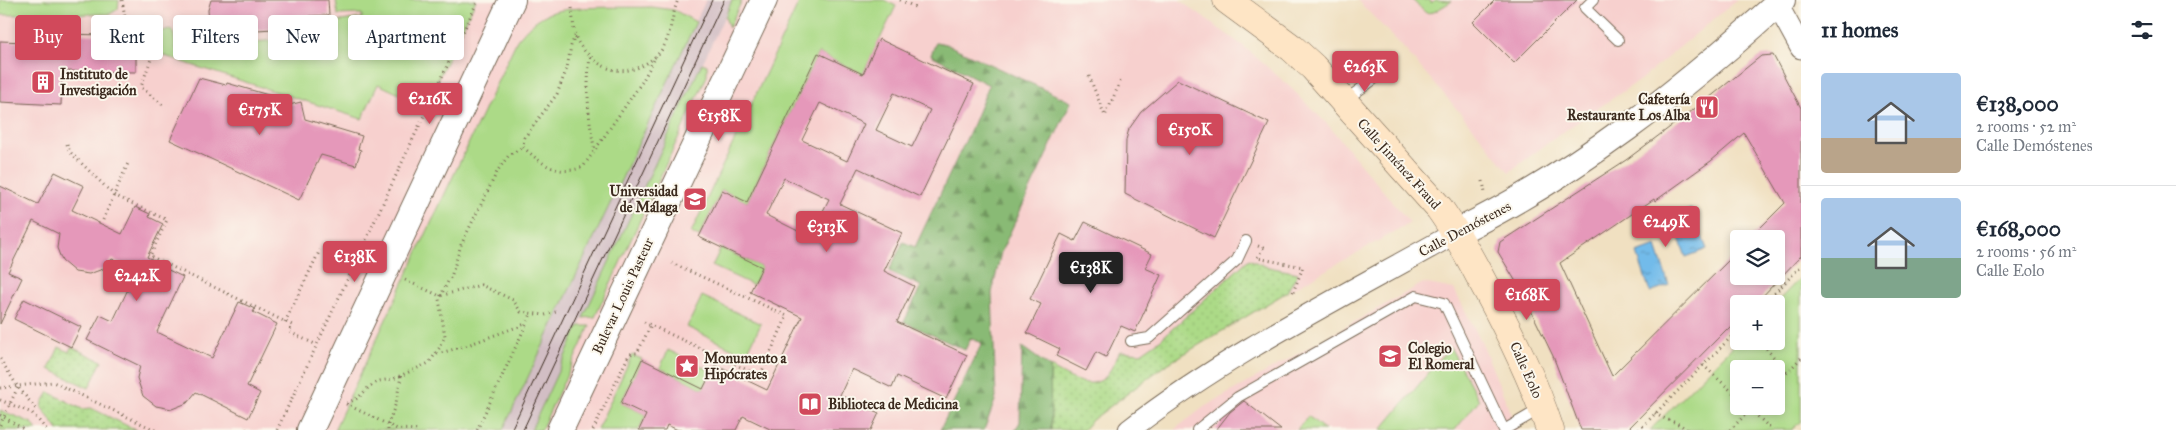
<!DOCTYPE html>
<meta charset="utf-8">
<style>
body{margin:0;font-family:"IM FELL Great Primer",serif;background:#f2f2f3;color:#1f2937;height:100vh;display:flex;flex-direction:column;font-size:19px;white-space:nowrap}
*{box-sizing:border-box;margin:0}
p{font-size:16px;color:#747a83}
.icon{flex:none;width:28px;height:28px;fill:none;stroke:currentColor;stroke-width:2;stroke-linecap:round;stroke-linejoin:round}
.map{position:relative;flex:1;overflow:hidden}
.panel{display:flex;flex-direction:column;background:#fff;width:375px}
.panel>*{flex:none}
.top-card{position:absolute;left:15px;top:15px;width:475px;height:45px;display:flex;gap:10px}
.controls{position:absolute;left:1730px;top:230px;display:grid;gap:10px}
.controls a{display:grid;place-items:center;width:55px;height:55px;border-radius:5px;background:#fff;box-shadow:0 2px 8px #0003;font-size:25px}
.price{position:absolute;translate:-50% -42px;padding:0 11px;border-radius:5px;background:#d1495b;color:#fff;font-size:16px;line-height:32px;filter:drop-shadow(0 1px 2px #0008)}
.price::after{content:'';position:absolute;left:50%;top:30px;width:15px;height:11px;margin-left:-8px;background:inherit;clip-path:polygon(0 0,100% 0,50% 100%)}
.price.on{background:#222;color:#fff}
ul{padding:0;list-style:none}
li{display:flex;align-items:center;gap:15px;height:125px;padding:0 20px}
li+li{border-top:1px solid #e0e1e3}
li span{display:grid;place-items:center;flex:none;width:140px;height:100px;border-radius:5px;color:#555}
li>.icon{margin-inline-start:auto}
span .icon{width:60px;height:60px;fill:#fffc;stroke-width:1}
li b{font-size:21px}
h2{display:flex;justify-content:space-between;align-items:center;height:60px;padding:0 20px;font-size:21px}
.tag{padding:0 18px;border-radius:5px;background:#fff;box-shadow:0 2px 8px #0003;font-size:18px;line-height:45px}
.tag.on{background:#d1495b;color:#fff}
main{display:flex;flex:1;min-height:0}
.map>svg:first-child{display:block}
.built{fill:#f7d0ce}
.railway{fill:#d2bec4}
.grass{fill:url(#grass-dots);stroke:#748252}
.forest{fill:url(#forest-firs);stroke:#627249}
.green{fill:#acda87;stroke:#748252;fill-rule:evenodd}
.water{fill:url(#water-ripples);stroke:#567284}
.building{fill:#e598ba;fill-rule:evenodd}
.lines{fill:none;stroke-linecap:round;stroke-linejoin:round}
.service-casing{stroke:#7a6a57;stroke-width:12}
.minor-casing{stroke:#7a6a57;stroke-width:23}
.tertiary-casing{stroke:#7a6a57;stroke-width:28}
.secondary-casing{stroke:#7a6a57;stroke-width:29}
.path{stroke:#7a6a57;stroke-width:3;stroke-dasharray:1 4;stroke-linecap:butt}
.service{stroke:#fff;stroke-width:10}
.minor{stroke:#fff;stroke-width:21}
.tertiary{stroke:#fff;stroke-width:26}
.secondary{stroke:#fee5c5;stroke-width:28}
.tram{stroke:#3b2a1e;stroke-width:1}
.labels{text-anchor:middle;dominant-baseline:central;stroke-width:4;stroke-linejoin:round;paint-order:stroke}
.poi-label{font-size:14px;font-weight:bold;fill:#3b2a1e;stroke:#fbf7ec;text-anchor:start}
.street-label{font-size:14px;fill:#3b2a1e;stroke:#fbf7ec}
</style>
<main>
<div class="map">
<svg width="1801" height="430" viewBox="0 0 1801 430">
<defs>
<pattern id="grass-dots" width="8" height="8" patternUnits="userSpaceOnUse" patternTransform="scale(1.25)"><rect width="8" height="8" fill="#acda87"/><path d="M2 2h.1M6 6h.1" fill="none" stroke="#95bb74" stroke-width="1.8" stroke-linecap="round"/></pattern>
<pattern id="forest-firs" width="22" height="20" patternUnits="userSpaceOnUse" patternTransform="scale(1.25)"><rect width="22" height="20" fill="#89ba74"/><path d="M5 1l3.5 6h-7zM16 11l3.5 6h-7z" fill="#71975f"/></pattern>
<pattern id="water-ripples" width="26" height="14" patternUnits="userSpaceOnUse" patternTransform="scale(1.25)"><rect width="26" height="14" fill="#72bbea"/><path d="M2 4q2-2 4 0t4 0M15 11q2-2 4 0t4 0" fill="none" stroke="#5f98bd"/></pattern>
</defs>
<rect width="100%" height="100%" fill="#fbf7ec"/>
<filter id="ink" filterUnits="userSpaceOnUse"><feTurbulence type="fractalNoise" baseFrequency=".02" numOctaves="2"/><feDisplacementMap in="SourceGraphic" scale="10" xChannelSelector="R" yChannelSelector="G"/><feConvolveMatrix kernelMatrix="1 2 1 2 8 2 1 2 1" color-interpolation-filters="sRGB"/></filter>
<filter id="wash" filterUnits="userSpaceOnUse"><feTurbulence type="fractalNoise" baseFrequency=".0096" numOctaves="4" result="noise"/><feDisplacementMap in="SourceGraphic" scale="20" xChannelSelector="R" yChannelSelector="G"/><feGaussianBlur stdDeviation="1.12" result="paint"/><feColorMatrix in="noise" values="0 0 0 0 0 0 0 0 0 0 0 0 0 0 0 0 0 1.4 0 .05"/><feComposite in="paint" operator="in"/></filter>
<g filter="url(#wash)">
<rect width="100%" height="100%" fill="#f0e0c1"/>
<!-- built -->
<path class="built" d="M0,0H1179L1242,45L1287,84L1328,125L1410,223L1287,292L1164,366L1091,421L1083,430H0Z
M1357,0H1737L1640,80L1560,134L1509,172L1475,130L1400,44Z
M1423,283L1454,289L1481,341L1518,430H1174L1204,407Z"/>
<!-- railway -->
<path class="railway" d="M706,0H732L531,430H503Z"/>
<!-- grass -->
<path class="grass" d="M1249,259L1264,266L1298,273L1287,292L1164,366L1091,421L1083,430H1051L1050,367C1064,374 1088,392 1104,378C1111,371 1116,359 1120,351L1141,353L1160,340Z
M59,347L69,352L71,347L102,361L89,388L49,369Z
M49,392L82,409L91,408L136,430H58L42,408L43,402Z"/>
<!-- forest -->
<path class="forest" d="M936,42L946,44L1071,102L1001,252L992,293L996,398L984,430H940L982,343L971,338L965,350L904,322L921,286L889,271L903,242L915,247L970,131L989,85L931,55Z
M1022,347L1050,367L1051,430H1015L1020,422Z"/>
<!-- green -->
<path class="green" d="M0,0H119L118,9L110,14L0,15Z
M336,0H476L425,106L378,84L362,119L201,68L162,55L160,34H142V32L173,30L176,49L310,37L337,29L335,22L362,18V14L338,15Z
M732,0H742L729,28L725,17Z
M800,0H884L896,6L863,74L818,53L747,202L722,190L699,237L691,233Z
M1412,0H1429L1431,3L1435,0L1452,1L1434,12L1426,13Z
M651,7L674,10L696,22L503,430H334L517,40C526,29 536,18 550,13C573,5 625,8 651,7Z
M702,63L707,65V76L595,317L583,318Z
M721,248L762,267L753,285L712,266Z
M1801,277V421L1792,430H1650L1739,340L1776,341V304H1775ZM1739,369H1776V406H1739Z
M702,296L761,324L746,355L687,327Z
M579,326H590L541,430H531Z
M1450,347L1479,400L1455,430H1381Z
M668,350L712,371L703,389L660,368Z
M632,355L642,359L621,403L646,415L639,430H597Z
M0,410L32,423L37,430H0Z
M1308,416L1325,430H1297Z"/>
<!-- water -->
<path class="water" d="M1691,209L1707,249L1686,257L1671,216Z
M1656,246L1669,285L1650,292L1637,253Z"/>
<g id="blocks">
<!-- building -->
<path class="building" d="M211,0H328L329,15L309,16L310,32L290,34L289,28L210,33L208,10Z
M1495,0H1577L1514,63L1473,22Z
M33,33L136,36V72L62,71L61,105L0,102V41L26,42V39L32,40Z
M879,39L974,84L920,197L858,168L840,204L902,233L884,271L914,286L897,322L967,355L946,399L897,376L892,388L852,369L840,395L879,413L871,430H772L743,416L736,430H678L667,425L665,430H639L646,415L621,403L642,359L703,389L715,365L767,390L802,317L750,292L762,267L699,237L722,190L747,202L818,53L863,74ZM894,93L930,110L912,147L876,130ZM820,103L864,124L847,161L802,140ZM784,178L829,199L810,237L766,215Z
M1773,55L1801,108V256L1755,304H1739V320L1728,331L1727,329L1627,430H1581L1553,356L1521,290L1498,252L1500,242L1626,160L1709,98L1761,56ZM1744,133L1785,203L1749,239H1776V276H1739V250L1612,376L1560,263L1654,199L1655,201L1711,161Z
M199,78L226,85L227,83L282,99L289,105L301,102L305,119L362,136L358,149L361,150L356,165L321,155L299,200L170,140Z
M1178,80L1269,123L1214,238L1125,194L1126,140L1129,129L1141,112Z
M55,172L84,186L72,210L122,234L135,207L150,214L149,217L163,224L147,257L159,263L158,265L183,277L157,332L212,358L239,302L255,309L253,312L277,324L247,386L260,393L248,418L196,392L187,403L172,409L156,406L143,396L137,378L140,366L87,340L100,315L113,321L137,270L112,259L103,269L89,274L75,272L62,261L57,248L59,234L33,221L8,272L22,278L0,324V186L38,204Z
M1085,222L1152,254L1145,268L1161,275L1135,332L1121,326L1106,357L1096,352L1086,371L1056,356L1060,349L1027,333L1041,304L1030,299L1061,234L1075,241Z
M24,299L81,327L71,347L14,319Z
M1244,401L1281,430H1216L1230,412Z"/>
</g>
</g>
<g filter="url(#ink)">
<use href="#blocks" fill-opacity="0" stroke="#7a6a57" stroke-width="1"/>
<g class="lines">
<!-- service casing -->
<g class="service-casing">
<path id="service" d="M1593,0L1585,8L1618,40
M1344,101L1388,69
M1131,341L1149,338L1237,260L1246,241
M1197,430L1238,397L1416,296L1444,303L1504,430
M1504,430L1542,408"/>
</g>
<!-- minor casing -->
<g class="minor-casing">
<path id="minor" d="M1777,4L1801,48
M1129,430C1230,352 1346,295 1457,232"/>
</g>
<!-- tertiary casing -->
<g class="tertiary-casing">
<path id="tertiary" d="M1457,232C1576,174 1684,89 1782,0
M310,430L512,0
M560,430L764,0"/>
</g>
<!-- secondary casing -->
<g class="secondary-casing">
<path id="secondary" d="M1227,0L1292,48L1313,67L1439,208C1458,234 1472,262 1487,290C1511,335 1534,381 1550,430"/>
</g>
<!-- path -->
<path class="path" d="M122,0L126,23L132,35L156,37V45L141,87L164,106
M900,0L915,7
M572,8C573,16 573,27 575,35C577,43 584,51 590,56C610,76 635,75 656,56C672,42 670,18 678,0
M575,36L571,46L567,68L557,94L524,138L523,147C542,164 557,177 583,167L642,82L656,56
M590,57C586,89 588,119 595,151
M1089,76L1105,116L1122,78
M67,144L70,152L114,195L167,220L150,256L292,325L289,332L317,345
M1483,181L1485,193
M103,220L129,161
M1258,246L1263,248L1257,258L1303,267L1292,295
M405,280L440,296L481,285L513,300L521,312L545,315L559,311
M1764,304L1801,266
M285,322L320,250
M644,322L760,376L787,316L672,263
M1760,341L1787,373
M437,354L465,346L525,324
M0,359L18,387L36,409
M1703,365L1739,398
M1776,384L1801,358
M0,388L53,382L155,430
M0,400L32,413L47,430
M347,403L358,398L369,387L379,381L393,379L429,363L440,347L445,336L439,299L452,274L461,245L498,170L509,155L523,147
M346,404L397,429L419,430
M1747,406L1772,430
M1655,413C1665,421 1678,421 1687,430
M0,415L25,430
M0,425L18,387
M246,430H250
M277,430L478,0
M388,430V424L396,403L401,376
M477,430L531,314
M593,430L628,357L632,353H637L651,325
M1639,430L1739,329
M1730,430L1754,406"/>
<!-- service -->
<use href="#service" class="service"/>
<!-- minor -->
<use href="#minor" class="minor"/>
<!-- tertiary -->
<use href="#tertiary" class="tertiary"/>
<!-- secondary -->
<use href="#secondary" class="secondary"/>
<!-- tram -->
<path class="tram" d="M511,430L712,0
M523,430L724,0"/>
</g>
</g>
<!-- icons -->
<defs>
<g id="building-square" transform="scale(1.25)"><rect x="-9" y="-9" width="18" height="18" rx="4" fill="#d1495b" stroke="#fbf7ec"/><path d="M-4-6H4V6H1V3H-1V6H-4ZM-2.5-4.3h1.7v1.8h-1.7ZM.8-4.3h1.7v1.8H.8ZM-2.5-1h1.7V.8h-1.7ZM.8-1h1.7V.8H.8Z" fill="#fff"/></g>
<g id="restaurant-square" transform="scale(1.25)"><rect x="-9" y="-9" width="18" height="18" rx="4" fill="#d1495b" stroke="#fbf7ec"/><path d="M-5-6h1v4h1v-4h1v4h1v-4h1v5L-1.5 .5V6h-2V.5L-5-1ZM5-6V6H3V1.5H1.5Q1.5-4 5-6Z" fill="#fff"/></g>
<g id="university-square" transform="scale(1.25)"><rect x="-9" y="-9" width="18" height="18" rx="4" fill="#d1495b" stroke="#fbf7ec"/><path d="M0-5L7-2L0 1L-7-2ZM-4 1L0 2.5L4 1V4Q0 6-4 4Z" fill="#fff"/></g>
<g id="school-square" transform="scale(1.25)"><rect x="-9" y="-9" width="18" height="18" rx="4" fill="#d1495b" stroke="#fbf7ec"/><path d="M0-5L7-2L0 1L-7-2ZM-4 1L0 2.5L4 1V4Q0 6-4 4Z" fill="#fff"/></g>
<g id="sight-square" transform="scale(1.25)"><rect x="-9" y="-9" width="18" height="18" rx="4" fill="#d1495b" stroke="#fbf7ec"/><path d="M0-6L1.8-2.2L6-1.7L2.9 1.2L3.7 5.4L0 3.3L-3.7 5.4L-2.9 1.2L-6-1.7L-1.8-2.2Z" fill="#fff"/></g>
<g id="library-square" transform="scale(1.25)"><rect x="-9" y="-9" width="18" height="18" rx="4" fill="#d1495b" stroke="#fbf7ec"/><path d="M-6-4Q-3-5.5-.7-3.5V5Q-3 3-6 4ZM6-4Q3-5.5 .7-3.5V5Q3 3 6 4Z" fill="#fff"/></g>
</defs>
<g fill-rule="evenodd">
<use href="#building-square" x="43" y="82"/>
<use href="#restaurant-square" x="1707" y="107"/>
<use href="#university-square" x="695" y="199"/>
<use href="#school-square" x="1390" y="356"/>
<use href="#sight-square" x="687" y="366"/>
<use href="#library-square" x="810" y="404"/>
</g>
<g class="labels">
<!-- poi labels -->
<g class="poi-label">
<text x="60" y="74">Instituto de<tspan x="60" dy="16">Investigación</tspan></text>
<text x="1690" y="99" text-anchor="end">Cafetería<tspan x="1690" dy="16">Restaurante Los Alba</tspan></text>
<text x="678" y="191" text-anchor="end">Universidad<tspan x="678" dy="16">de Málaga</tspan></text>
<text x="1408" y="348">Colegio<tspan x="1408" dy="16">El Romeral</tspan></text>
<text x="704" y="358">Monumento a<tspan x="704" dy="16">Hipócrates</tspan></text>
<text x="828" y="404">Biblioteca de Medicina</text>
</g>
<!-- street labels -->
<g class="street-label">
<text transform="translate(1399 164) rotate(48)">Calle Jiménez Fraud</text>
<text transform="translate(1465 229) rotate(-28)">Calle Demóstenes</text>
<text transform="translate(623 296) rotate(-65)">Bulevar Louis Pasteur</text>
<text transform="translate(1526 370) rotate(66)">Calle Eolo</text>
</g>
</g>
</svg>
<div class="controls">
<a><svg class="icon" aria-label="layers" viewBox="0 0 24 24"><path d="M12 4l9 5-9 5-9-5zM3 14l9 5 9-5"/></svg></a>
<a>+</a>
<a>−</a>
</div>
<b class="price" style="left:1365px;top:93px">€263K</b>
<b class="price" style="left:430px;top:125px">€216K</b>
<b class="price" style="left:260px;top:136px">€175K</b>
<b class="price" style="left:719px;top:142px">€158K</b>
<b class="price" style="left:1190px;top:156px">€150K</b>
<b class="price" style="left:1666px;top:248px">€249K</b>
<b class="price" style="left:827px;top:253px">€313K</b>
<b class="price" style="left:355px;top:283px">€138K</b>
<b class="price on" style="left:1091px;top:294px">€138K</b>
<b class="price" style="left:137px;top:302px">€242K</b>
<b class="price" style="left:1527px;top:321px">€168K</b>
<div class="top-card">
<a class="tag on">Buy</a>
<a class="tag">Rent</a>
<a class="tag">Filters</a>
<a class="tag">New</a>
<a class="tag">Apartment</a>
</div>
</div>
<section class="panel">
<h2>11 homes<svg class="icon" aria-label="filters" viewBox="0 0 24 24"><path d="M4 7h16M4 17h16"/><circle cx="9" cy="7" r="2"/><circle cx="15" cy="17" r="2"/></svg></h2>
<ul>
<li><span style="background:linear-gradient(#a9c7e8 65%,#b9a48a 0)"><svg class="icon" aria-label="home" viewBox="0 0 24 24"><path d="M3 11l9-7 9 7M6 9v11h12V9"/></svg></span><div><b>€138,000</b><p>2 rooms · 52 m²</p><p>Calle Demóstenes</p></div></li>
<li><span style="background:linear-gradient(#a9c7e8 60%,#7fa58c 0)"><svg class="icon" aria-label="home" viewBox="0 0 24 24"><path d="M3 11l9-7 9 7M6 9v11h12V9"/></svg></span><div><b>€168,000</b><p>2 rooms · 56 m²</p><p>Calle Eolo</p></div></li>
</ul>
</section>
</main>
